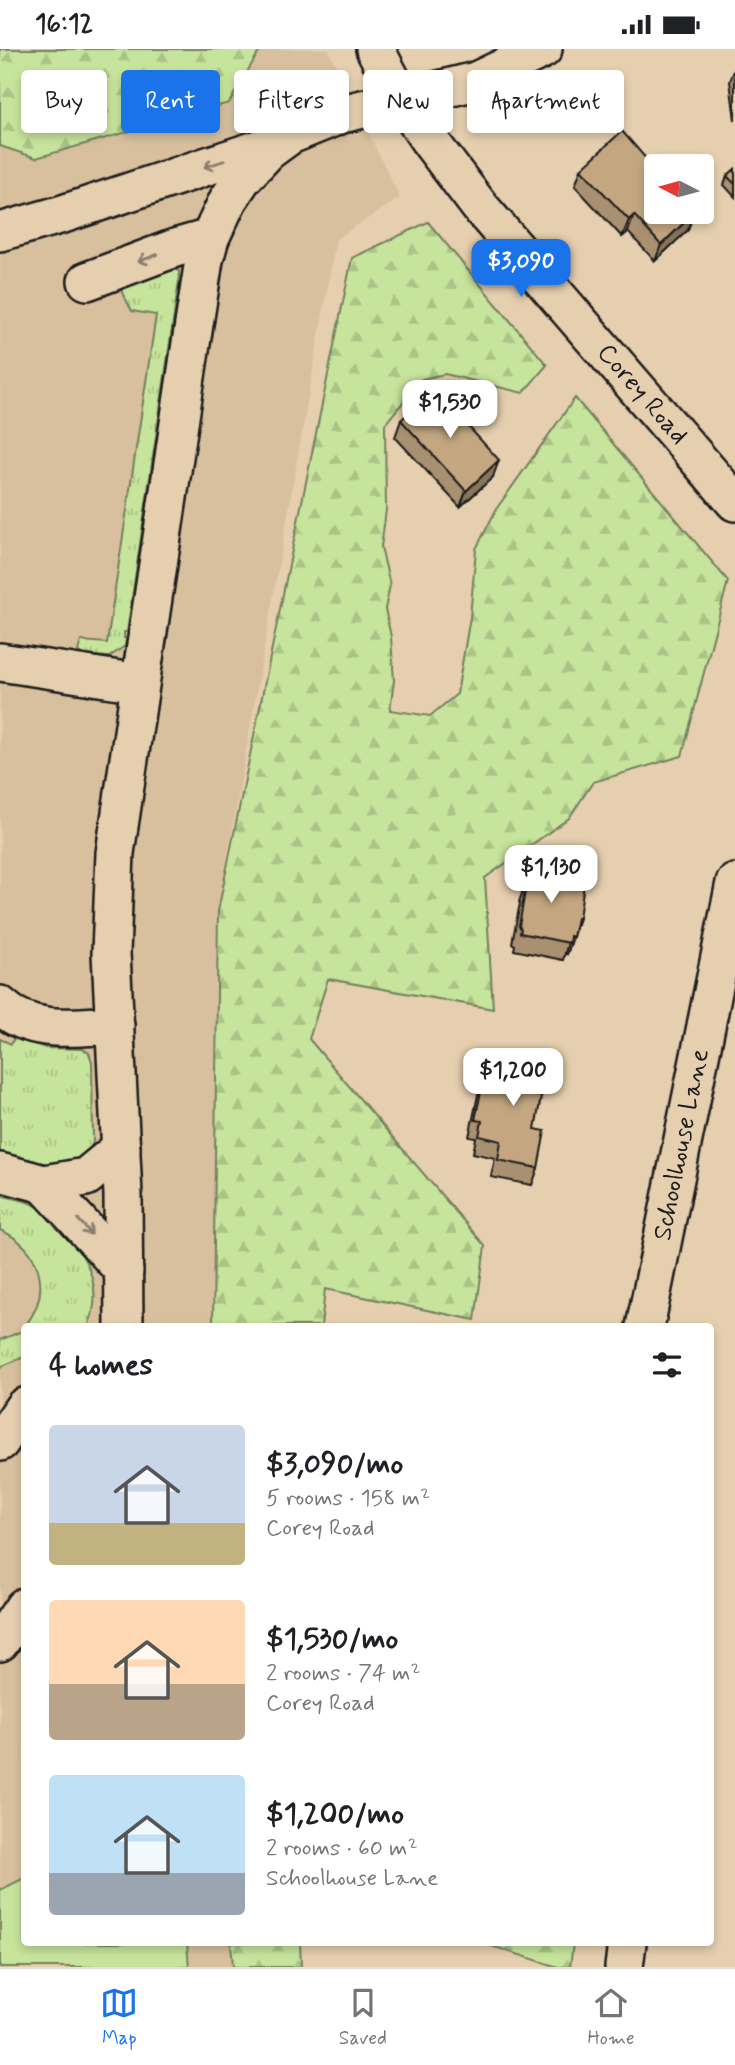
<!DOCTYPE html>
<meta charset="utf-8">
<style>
body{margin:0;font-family:Mynerve,sans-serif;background:#f6f6f6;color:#202124;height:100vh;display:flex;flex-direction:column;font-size:26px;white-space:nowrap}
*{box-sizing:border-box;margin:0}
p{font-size:23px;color:#757577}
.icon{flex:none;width:38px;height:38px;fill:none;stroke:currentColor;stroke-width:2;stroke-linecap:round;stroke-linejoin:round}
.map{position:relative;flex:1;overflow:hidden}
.sheet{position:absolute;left:21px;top:1274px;width:693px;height:623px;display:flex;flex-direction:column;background:#fff;border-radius:7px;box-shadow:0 4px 10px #0003}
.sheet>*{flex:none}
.guide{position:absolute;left:21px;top:21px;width:693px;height:63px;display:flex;gap:14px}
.needle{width:46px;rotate:276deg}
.fabs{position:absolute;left:644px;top:105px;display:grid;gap:14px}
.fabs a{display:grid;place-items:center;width:70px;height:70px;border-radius:7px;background:#fff;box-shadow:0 4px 10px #0003;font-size:35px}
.price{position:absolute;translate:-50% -60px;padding:0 16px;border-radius:14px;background:#fff;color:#222;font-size:23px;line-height:46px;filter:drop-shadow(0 2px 4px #0008)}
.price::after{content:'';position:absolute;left:50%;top:42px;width:21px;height:16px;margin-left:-10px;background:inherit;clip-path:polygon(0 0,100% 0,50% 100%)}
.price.active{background:#1a73e8;color:#fff}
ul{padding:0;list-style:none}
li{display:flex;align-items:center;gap:21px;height:175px;padding:0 28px}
li span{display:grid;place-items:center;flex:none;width:196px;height:140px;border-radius:7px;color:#555}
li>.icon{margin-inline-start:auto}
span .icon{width:84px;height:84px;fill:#fffc;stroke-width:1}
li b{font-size:30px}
h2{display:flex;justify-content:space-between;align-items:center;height:84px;padding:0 28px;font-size:30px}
.tag{padding:0 24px;border-radius:7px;background:#fff;box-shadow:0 4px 10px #0003;font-size:24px;line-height:63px}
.tag.active{background:#1a73e8;color:#fff}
.status{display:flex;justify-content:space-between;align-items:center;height:49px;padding:0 35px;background:#fff;direction:ltr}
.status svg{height:19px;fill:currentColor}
.menu{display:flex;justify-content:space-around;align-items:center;height:98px;border-top:2px solid #e0e0e0;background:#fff;font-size:19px;color:#757577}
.menu a{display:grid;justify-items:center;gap:4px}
.menu .active{color:#1a73e8}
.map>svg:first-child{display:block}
.built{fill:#d8c09e}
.grass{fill:url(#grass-tufts);stroke:#72805c;stroke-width:2}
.forest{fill:url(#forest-firs);stroke:#72805c;stroke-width:2}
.garden{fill:#c7e49c;stroke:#72805c;stroke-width:2}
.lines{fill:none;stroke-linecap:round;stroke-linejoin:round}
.minor-casing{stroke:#1c1c1c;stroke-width:42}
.minor{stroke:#e6cfaf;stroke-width:37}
.wall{fill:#a9906f;stroke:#1c1c1c;stroke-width:2}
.shaded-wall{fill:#89755a;stroke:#1c1c1c;stroke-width:2}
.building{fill:#c4a781;stroke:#1c1c1c;stroke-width:2}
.oneway{stroke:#8b7e6d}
.labels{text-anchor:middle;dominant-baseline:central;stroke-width:7;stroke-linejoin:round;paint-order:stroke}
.street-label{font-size:26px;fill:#1c1c1c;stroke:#e6cfaf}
</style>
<div class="status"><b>16:12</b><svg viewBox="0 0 49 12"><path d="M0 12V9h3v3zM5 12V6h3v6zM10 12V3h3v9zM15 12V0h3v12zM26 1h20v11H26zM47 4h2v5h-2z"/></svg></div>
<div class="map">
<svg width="735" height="1918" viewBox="0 0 735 1918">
<defs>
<pattern id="grass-tufts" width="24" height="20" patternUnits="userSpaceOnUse" patternTransform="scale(1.75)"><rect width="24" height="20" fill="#c7e49c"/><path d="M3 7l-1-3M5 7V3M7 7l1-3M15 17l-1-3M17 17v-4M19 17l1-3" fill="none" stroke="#aac386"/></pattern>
<pattern id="forest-firs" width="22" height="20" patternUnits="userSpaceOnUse" patternTransform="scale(1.75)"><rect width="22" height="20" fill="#c7e49c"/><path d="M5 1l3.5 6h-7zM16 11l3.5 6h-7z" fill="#aac386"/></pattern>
</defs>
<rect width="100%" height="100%" fill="#e6cfaf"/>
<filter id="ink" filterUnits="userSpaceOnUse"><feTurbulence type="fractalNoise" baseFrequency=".0143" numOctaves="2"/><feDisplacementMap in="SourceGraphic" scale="14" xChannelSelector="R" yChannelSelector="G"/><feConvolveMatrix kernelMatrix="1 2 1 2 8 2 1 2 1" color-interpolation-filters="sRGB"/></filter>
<g filter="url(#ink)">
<!-- built -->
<path class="built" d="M0,0H328L400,149L336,190L218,862L213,1277L24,1278V1894H231L233,1918H0Z"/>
<!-- grass -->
<path class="grass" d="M171,219L179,222V232L127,583H124V589H126L125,597L109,608L82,606L78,602L81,592L107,594L156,266L132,262L121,241L122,237Z
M15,987L45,999L83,1000L89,1004L92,1013L93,1092L91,1098L93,1099C85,1107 73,1118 60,1119C45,1119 14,1109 0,1103V990L11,995Z
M0,1146C14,1150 29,1151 41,1160C49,1165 55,1173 61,1179C87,1206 105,1239 88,1277H25C53,1241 41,1199 0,1181Z
M24,1278V1308L0,1318V1291L20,1283Z"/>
<!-- forest -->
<path class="forest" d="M0,0H262L257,6L229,54L36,109L0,97Z
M428,173L547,316L523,344L445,325L422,330L385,375L386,461L381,498L390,536L385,560L391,588L394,632L390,661L430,667L457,645L470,568L476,500L497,459L575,349L728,532L682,707L593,733L569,769L485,829L493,960L328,930L309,990L485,1197L475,1271L325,1240L321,1277H213L218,862L352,209Z
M231,1894H300L301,1918H233Z
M482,1894H573L570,1918H558Z"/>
<!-- garden -->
<path class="garden" d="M24,1829V1894H187L189,1918H0V1841Z"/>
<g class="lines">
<!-- minor casing -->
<g class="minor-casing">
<g id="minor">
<path id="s1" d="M375,0L402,51L429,91L480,158L735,453"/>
<path d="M0,183L63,165L271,96"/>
<path d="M87,232L175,199L210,189"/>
<path d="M0,613L139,634"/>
<path d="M0,956C31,986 75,978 115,976"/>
<path d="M0,1123L44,1135L86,1128L121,1099"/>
<path d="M44,1135L124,1222"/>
<path d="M124,1278L123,1146L111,904L115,804L190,301L204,211L210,189L228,151L242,130L268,102L290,86L342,65L476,32L543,0"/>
<path id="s2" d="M645,1278L735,834"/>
<path d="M0,1393L24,1358"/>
<path d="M0,1593L24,1558"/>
<path d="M624,1918L627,1894"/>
</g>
</g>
<!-- minor -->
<use href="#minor" class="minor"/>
</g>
<!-- wall -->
<path class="wall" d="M735,19V71L730,32Z
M581,120L688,181L655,212L628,183L622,188L575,137Z
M735,120V148L724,136L727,127Z
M401,371L493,428L460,458L395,388Z
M531,818L579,869L567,905L565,904L563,911L514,901L515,896L512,894L520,854L519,853Z
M489,1005L535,1080L538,1119L532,1136L491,1128L495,1109L473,1104L476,1089L469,1088L483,1022Z"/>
<!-- shaded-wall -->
<path class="shaded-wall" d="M694,164L688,181L655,212L661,196Z
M634,166L628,183L622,188L629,171Z
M499,411L493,428L460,458L466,442Z
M570,887L573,888L567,905L565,904Z"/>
<!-- building -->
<path class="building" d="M622,82L656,121V163H693L694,164L661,196L634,166L629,171L581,120Z
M735,120V135L727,127Z
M434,340L499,411L466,442L401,371Z
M531,818L585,828L579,869H577L573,888L570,887L569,894L520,884L521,880L519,877L526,837L525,836Z
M489,1005L547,1016L535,1080L545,1082L538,1119L498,1111L501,1092L479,1087L482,1072L475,1071Z
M426,1275L453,1278H426Z"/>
<!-- one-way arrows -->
<defs><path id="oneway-shaft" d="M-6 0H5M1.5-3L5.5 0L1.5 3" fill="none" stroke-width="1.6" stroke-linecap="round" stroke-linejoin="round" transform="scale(1.75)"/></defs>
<g class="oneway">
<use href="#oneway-shaft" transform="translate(214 115) rotate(162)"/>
<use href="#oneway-shaft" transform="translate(148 209) rotate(160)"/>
<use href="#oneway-shaft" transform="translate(85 1178) rotate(48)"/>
</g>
</g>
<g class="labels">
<!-- street labels -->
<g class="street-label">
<text stroke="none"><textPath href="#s1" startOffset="438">Corey Road</textPath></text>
<text stroke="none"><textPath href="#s2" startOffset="186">Schoolhouse Lane</textPath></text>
</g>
</g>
</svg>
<div class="fabs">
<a><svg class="needle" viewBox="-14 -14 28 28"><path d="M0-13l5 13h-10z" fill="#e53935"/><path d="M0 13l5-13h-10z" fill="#757577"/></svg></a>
</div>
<b class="price active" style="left:521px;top:250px">$3,090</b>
<b class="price" style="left:450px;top:391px">$1,530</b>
<b class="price" style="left:551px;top:856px">$1,130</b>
<b class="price" style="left:513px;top:1059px">$1,200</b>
<div class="guide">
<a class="tag">Buy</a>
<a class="tag active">Rent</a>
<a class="tag">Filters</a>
<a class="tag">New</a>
<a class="tag">Apartment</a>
</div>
<section class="sheet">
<h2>4 homes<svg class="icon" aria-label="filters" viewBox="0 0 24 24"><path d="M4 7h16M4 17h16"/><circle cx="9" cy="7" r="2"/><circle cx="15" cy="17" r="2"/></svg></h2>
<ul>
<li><span style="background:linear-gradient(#c9d6e8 70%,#c2b280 0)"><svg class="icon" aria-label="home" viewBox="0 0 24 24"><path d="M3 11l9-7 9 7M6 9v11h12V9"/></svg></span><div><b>$3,090/mo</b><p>5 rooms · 158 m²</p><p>Corey Road</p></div></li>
<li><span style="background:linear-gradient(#ffd9b3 60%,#b9a48a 0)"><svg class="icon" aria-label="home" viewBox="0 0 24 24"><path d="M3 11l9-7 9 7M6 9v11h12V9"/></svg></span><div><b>$1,530/mo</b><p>2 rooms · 74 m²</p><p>Corey Road</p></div></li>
<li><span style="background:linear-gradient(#bfe0f5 70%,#9aa5b1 0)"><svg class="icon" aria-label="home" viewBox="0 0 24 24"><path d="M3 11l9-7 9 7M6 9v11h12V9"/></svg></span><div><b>$1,200/mo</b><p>2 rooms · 60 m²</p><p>Schoolhouse Lane</p></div></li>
</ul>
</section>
</div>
<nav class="menu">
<a class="active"><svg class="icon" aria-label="map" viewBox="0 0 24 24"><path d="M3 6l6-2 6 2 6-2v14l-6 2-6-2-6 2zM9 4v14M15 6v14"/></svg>Map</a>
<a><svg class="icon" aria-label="saved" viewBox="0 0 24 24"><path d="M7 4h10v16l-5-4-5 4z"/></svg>Saved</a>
<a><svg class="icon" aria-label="home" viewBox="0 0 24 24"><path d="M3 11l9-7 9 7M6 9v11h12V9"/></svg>Home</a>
</nav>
